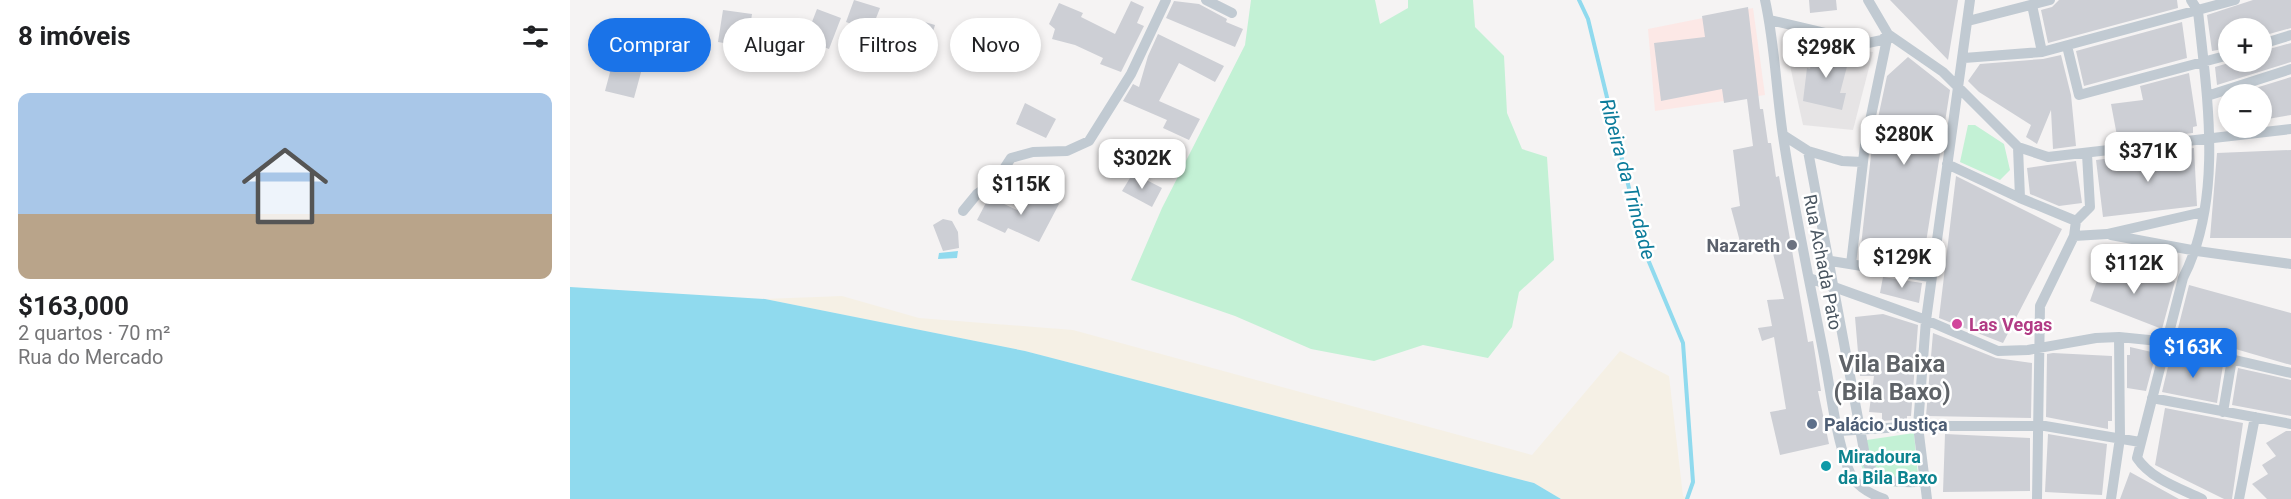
<!DOCTYPE html>
<html lang="pt">
<meta charset="utf-8">
<style>
body{margin:0;font-family:Roboto,sans-serif;background:#f6f6f6;color:#202124;height:100vh;display:flex;flex-direction:column;font-size:22px;white-space:nowrap}
*{box-sizing:border-box;margin:0}
p{font-size:20px;color:#757577}
.icon{flex:none;width:33px;height:33px;fill:none;stroke:currentColor;stroke-width:2;stroke-linecap:round;stroke-linejoin:round}
.map{position:relative;flex:1;overflow:hidden}
.details{display:flex;flex-direction:column;background:#fff;width:570px}
.details>*{flex:none}
.guide{position:absolute;left:18px;top:18px;width:570px;height:54px;display:flex;gap:12px}
.buttons{position:absolute;left:1648px;top:18px;display:grid;gap:12px}
.buttons a{display:grid;place-items:center;width:54px;height:54px;border-radius:50%;background:#fff;box-shadow:0 3px 9px #0003;font-size:30px}
.price{position:absolute;translate:-50% -51px;padding:0 14px;border-radius:12px;background:#fff;color:#222;font-size:20px;line-height:39px;filter:drop-shadow(0 2px 3px #0008)}
.price::after{content:'';position:absolute;left:50%;top:36px;width:18px;height:14px;margin-left:-9px;background:inherit;clip-path:polygon(0 0,100% 0,50% 100%)}
.price.selected{background:#1a73e8;color:#fff}
ul{padding:0;list-style:none}
li{display:grid;align-content:center;gap:12px;height:318px;padding:0 18px}
li+li{border-top:2px solid #e0e0e0}
li span{display:grid;place-items:center;height:186px;border-radius:12px;color:#555}
li>.icon{margin-inline-start:auto}
span .icon{width:108px;height:108px;fill:#fffc;stroke-width:1}
li b{font-size:26px}
h2{display:flex;justify-content:space-between;align-items:center;height:72px;padding:0 18px;font-size:26px}
.chip{padding:0 21px;border-radius:27px;background:#fff;box-shadow:0 3px 9px #0003;font-size:21px;line-height:54px}
.chip.selected{background:#1a73e8;color:#fff}
main{display:flex;flex:1;min-height:0}
.map>svg:first-child{display:block}
.education{fill:#e6e4e5}
.medical{fill:#fce8e6}
.green{fill:#c3f1d5}
.sand{fill:#f5f0e5}
.water{fill:#90daee}
.lines{fill:none;stroke-linecap:round;stroke-linejoin:round}
.stream{stroke:#90daee;stroke-width:4}
.building{fill:#cdcfd5}
.street{stroke:#c1cad2;stroke-width:10}
.worship-dot{fill:#6b7280;stroke:#fff;stroke-width:2}
.hotel-dot{fill:#d1479c;stroke:#fff;stroke-width:2}
.service-dot{fill:#5c6f8a;stroke:#fff;stroke-width:2}
.culture-dot{fill:#0f9aa8;stroke:#fff;stroke-width:2}
.labels{text-anchor:middle;dominant-baseline:central;stroke-width:5;stroke-linejoin:round;paint-order:stroke}
.worship-label{font-size:18px;font-weight:bold;fill:#5b616d;stroke:#fff;text-anchor:end}
.street-label{font-size:18px;fill:#4a5661;stroke:#fff}
.hotel-label{font-size:18px;font-weight:bold;fill:#b23c85;stroke:#fff;text-anchor:start}
.service-label{font-size:18px;font-weight:bold;fill:#4e5e75;stroke:#fff;text-anchor:start}
.culture-label{font-size:18px;font-weight:bold;fill:#0d838f;stroke:#fff;text-anchor:start}
.water-label{font-size:20px;font-style:italic;fill:#0c7c9b;stroke:#fff}
.district-label{font-size:24px;font-weight:bold;fill:#5f6368;stroke:#fff}
</style>
<main>
<section class="details">
<h2>8 imóveis<svg class="icon" aria-label="filters" viewBox="0 0 24 24"><path d="M4 7h16M4 17h16"/><circle cx="9" cy="7" r="2"/><circle cx="15" cy="17" r="2"/></svg></h2>
<ul>
<li><span style="background:linear-gradient(#a9c7e8 65%,#b9a48a 0)"><svg class="icon" aria-label="home" viewBox="0 0 24 24"><path d="M3 11l9-7 9 7M6 9v11h12V9"/></svg></span><div><b>$163,000</b><p>2 quartos · 70 m²</p><p>Rua do Mercado</p></div></li>
</ul>
</section>
<div class="map">
<svg width="1721" height="499" viewBox="0 0 1721 499">
<rect width="100%" height="100%" fill="#f5f3f3"/>
<!-- education -->
<path class="education" d="M1231,43L1303,52L1283,130L1233,125L1219,61L1220,52Z"/>
<!-- medical -->
<path class="medical" d="M1183,8L1195,95L1085,111L1078,29Z"/>
<!-- green -->
<path class="green" d="M681,0H805L810,24L838,8V0H903L905,27L934,56L937,113L952,149L977,157L984,260L949,292L942,327L918,358L853,345L804,361L741,349L665,316L561,280L592,208L675,45Z
M1398,125H1405L1434,144L1440,170L1430,180L1390,162Z
M1344,433L1349,486C1328,487 1300,490 1291,465C1288,458 1290,447 1290,441Z"/>
<!-- sand -->
<path class="sand" d="M272,296L349,318L503,330L962,455L1050,351L1099,376L1113,496L1118,499H991L964,483L455,351L195,299Z"/>
<!-- water -->
<path class="water" d="M388,251L387,258L368,259L369,253Z
M0,287L195,299L455,351L964,483L991,499H0Z"/>
<g class="lines">
<!-- stream -->
<path class="stream" d="M1009,0L1018,19L1074,250L1113,343L1123,482L1117,499"/>
</g>
<!-- building -->
<path class="building" d="M284,0L310,8L301,31L276,22Z
M1239,0H1266L1267,10L1240,13Z
M1320,0H1388L1378,60Z
M1489,0H1607L1608,8L1478,43L1471,10L1482,7Z
M1683,0H1721V28L1692,36V28H1659V48L1642,51L1637,15Z
M561,1L574,7L567,23L574,26L551,72L530,64L533,58L505,45L482,39L485,29L479,24L489,3L513,13L511,17L545,34Z
M604,1L629,4L657,19L656,22L673,29L665,47L596,18Z
M1178,7L1190,109H1193L1198,143H1201L1206,177L1209,176L1238,342L1243,341L1251,391H1248L1259,444L1210,455L1200,412L1216,409L1204,337L1192,341L1188,328L1202,326L1197,300L1214,299L1201,245L1173,253L1161,208L1170,206L1163,150L1183,146L1177,99L1154,103L1152,89L1091,101L1084,43L1135,37L1132,16Z
M247,9L271,18L259,49L235,40Z
M153,10L182,14L177,47L148,42Z
M341,18L365,25L356,54L332,47Z
M1612,22L1617,58L1514,86L1506,51Z
M588,34L654,66L645,82L609,63L589,101L630,119L619,140L593,128L597,120L553,101L563,84L569,87L578,56Z
M50,35L79,43L64,98L35,91Z
M1721,43V62L1647,85L1645,67L1662,62H1692V51Z
M1244,49L1280,55L1270,93H1276L1272,110L1233,101L1237,68L1240,69Z
M1491,55L1501,95L1506,146L1483,149L1481,110L1467,144L1456,137L1461,125L1409,92L1398,81L1410,64L1473,59Z
M1338,57L1380,90L1352,268L1290,255L1302,146L1317,76Z
M1619,73L1627,126L1623,127V133L1548,141L1541,104L1573,100L1570,86Z
M1721,77V115L1692,120V94H1666Z
M1659,97V116H1652L1650,100Z
M455,103L486,119L476,138L446,124Z
M1624,148L1627,206L1533,217L1526,160Z
M1721,150V238H1640L1647,153Z
M1506,161L1512,203L1489,206L1460,194L1457,168Z
M563,173L592,188L582,207L552,191Z
M1386,176L1492,229L1433,343L1369,318Z
M461,189L489,204L469,242L438,228L435,233L407,220L419,197L447,210Z
M373,219L382,221L388,232L389,248L373,251L363,225Z
M1532,266L1601,282L1605,281L1592,329L1520,301Z
M1313,277L1352,283L1349,303L1310,293Z
M1619,285L1721,313V365L1607,332Z
M1313,314L1348,325L1341,416H1337V419L1312,421V413L1299,412L1304,376H1290L1285,317Z
M1363,333L1426,358L1462,363L1461,418L1356,416Z
M1560,347L1586,353L1576,391L1557,388V355H1560Z
M1483,353L1542,356V421H1538V429L1476,417L1477,354Z
M1601,354L1653,365L1647,403L1592,392Z
M1668,368L1721,380V416L1662,405Z
M1595,408L1673,423L1662,499H1654L1585,465Z
M1716,431H1721V499H1697L1682,484L1698,474L1692,465L1706,456L1696,443Z
M1375,434L1460,438V491L1373,492Z
M1478,434L1537,444L1532,495L1475,492Z
M1560,472L1609,499H1550Z"/>
<g class="lines">
<!-- street -->
<path class="street" d="M636,0L662,13
M1195,0C1205,45 1206,90 1213,136C1224,210 1240,283 1254,356C1261,392 1265,433 1278,468C1284,485 1298,493 1314,499
M1298,0L1318,34L1373,72L1448,147L1478,157L1721,129
M1621,0L1628,11C1637,96 1654,198 1613,278L1567,458C1581,479 1609,488 1632,499
M1462,5L1472,52
M1200,20L1298,43L1312,40L1318,34
M1398,21L1480,0
M1692,44L1721,35
M1497,46L1509,95L1659,55
M1394,58L1472,52L1665,0
M1637,96L1721,69
M1213,135L1238,151L1296,461C1309,486 1330,482 1355,482
M1448,147L1450,198L1506,221L1504,236
M1238,151L1272,161L1292,162
M1377,164L1450,198
M393,211L407,194L426,181L441,158L463,152L497,151L519,141L561,74L596,0
M1506,221L1520,207L1517,154
M1541,235L1627,251L1721,264
M1261,261L1360,277
M1281,264L1295,145L1318,34
M1239,278L1356,320L1428,351L1458,350L1526,338L1549,337L1579,340L1721,373
M1582,398L1721,424
M1653,412L1662,359
M1269,431L1348,426H1475L1570,442
M1357,499L1348,426L1356,320L1400,0
M1467,499L1470,306L1504,236L1537,234L1633,212
M1541,499L1550,438L1549,337
M1669,499L1685,417"/>
</g>
<!-- markers -->
<circle class="worship-dot" cx="1222" cy="245" r="6"/>
<circle class="hotel-dot" cx="1387" cy="324" r="6"/>
<circle class="service-dot" cx="1242" cy="424" r="6"/>
<circle class="culture-dot" cx="1256" cy="466" r="6"/>
<g class="labels">
<!-- worship labels -->
<g class="worship-label">
<text x="1210" y="245">Nazareth</text>
</g>
<!-- street labels -->
<g class="street-label">
<text transform="translate(1253 262) rotate(79)">Rua Achada Pato</text>
</g>
<!-- hotel labels -->
<g class="hotel-label">
<text x="1399" y="324">Las Vegas</text>
</g>
<!-- service labels -->
<g class="service-label">
<text x="1254" y="424">Palácio Justiça</text>
</g>
<!-- culture labels -->
<g class="culture-label">
<text x="1268" y="456">Miradoura<tspan x="1268" dy="21">da Bila Baxo</tspan></text>
</g>
<!-- water labels -->
<g class="water-label">
<text transform="translate(1058 179) rotate(75)">Ribeira da Trindade</text>
</g>
<!-- district labels -->
<g class="district-label">
<text x="1322" y="364">Vila Baixa<tspan x="1322" dy="28">(Bila Baxo)</tspan></text>
</g>
</g>
</svg>
<div class="buttons">
<a>+</a>
<a>−</a>
</div>
<b class="price" style="left:1256px;top:79px">$298K</b>
<b class="price" style="left:1334px;top:166px">$280K</b>
<b class="price" style="left:1578px;top:183px">$371K</b>
<b class="price" style="left:572px;top:190px">$302K</b>
<b class="price" style="left:451px;top:216px">$115K</b>
<b class="price" style="left:1332px;top:289px">$129K</b>
<b class="price" style="left:1564px;top:295px">$112K</b>
<b class="price selected" style="left:1623px;top:379px">$163K</b>
<div class="guide">
<a class="chip selected">Comprar</a>
<a class="chip">Alugar</a>
<a class="chip">Filtros</a>
<a class="chip">Novo</a>
</div>
</div>
</main>
